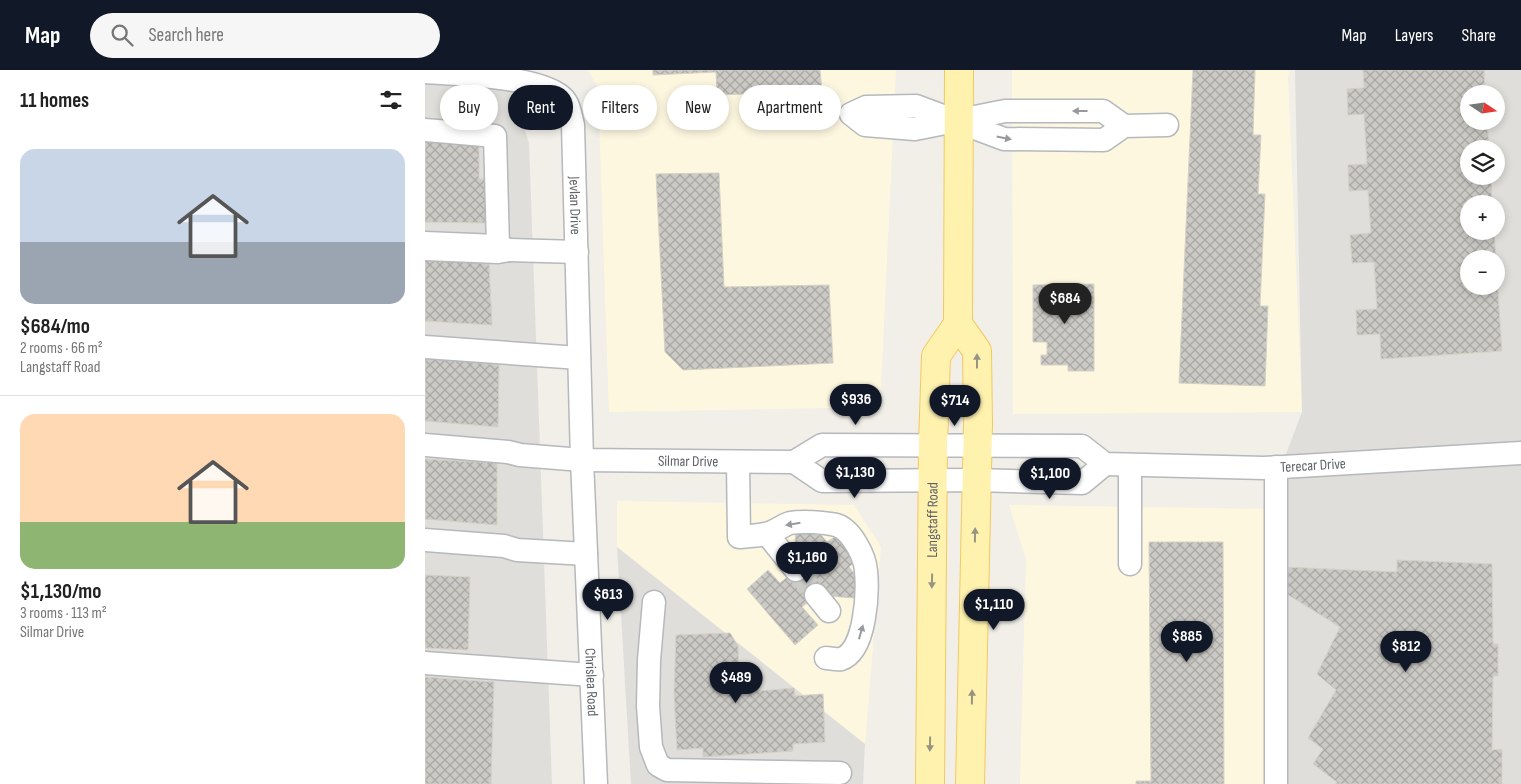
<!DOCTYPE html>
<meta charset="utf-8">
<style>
body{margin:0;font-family:"Sofia Sans Condensed",sans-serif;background:#f6f6f6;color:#222;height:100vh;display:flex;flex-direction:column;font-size:19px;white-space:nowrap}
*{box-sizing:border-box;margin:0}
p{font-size:16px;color:#767676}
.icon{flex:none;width:28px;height:28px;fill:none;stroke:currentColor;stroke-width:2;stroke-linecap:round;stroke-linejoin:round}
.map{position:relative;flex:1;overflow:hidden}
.drawer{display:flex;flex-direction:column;background:#fff;width:425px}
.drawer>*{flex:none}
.top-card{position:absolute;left:15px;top:15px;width:475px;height:45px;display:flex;gap:10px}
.needle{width:32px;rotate:103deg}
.buttons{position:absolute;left:1035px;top:15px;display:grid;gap:10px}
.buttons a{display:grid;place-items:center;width:45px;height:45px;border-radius:50%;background:#fff;box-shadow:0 2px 8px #0003;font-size:25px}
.price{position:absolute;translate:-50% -42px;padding:0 11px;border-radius:18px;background:#111827;color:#fff;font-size:16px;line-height:32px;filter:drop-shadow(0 1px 2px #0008)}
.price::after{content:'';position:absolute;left:50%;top:30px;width:15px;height:11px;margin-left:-8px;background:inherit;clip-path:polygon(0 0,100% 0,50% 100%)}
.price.selected{background:#222;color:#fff}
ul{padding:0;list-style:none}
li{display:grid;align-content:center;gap:10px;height:265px;padding:0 20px}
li+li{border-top:1px solid #e0e0e0}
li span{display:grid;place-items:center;height:155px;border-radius:15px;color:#555}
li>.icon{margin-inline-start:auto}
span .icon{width:90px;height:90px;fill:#fffc;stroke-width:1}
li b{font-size:21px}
h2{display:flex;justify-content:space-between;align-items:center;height:60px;padding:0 20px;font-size:21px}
.pill{padding:0 18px;border-radius:22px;background:#fff;box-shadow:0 2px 8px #0003;font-size:18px;line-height:45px}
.pill.selected{background:#111827;color:#fff}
header{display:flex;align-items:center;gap:30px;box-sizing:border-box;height:70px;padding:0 25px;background:#111827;color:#fff}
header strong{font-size:24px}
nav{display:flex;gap:28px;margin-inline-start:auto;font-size:18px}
.search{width:350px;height:45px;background:#f6f6f6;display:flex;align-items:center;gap:12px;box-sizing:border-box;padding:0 18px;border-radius:28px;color:#767676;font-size:19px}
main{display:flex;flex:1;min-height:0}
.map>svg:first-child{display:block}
.commercial{fill:#fef7e0}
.industrial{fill:#e0deda;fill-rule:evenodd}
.building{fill:url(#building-cross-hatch);stroke:#d6d1c6}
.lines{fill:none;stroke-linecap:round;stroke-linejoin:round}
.minor-tunnel{stroke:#ccccc8;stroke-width:22;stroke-dasharray:22 11;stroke-linecap:butt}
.minor-casing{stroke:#b5b8bc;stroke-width:25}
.major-casing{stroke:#f2c960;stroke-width:30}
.minor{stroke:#fff;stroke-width:22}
.major{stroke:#fff2af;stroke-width:28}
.oneway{fill:#979a9d}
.oneway2{fill:#979581}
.labels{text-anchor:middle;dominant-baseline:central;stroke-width:4;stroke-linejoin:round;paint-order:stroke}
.street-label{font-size:15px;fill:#5f6368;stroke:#fff}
</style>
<header>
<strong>Map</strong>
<div class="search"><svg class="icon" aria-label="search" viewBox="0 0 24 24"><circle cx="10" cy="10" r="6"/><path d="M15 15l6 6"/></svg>Search here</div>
<nav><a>Map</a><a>Layers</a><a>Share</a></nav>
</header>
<main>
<section class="drawer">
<h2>11 homes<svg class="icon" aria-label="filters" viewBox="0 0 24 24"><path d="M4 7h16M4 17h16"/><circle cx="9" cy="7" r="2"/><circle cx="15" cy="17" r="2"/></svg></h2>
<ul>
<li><span style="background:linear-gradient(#c9d6e8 60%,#9aa5b1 0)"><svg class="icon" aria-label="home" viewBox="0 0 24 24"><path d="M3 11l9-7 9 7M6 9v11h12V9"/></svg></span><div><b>$684/mo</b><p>2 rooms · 66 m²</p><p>Langstaff Road</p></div></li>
<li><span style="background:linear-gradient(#ffd9b3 70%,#8fb573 0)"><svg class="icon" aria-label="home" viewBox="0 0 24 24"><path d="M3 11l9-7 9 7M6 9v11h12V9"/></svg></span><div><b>$1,130/mo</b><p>3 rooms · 113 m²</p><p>Silmar Drive</p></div></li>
</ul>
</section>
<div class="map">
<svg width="1096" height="714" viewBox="0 0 1096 714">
<defs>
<pattern id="building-cross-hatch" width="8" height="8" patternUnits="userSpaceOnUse" patternTransform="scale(1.25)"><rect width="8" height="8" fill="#cccac5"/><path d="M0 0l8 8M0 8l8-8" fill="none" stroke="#a9a8a4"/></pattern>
</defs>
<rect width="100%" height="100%" fill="#f1efe8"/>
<!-- commercial -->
<path class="commercial" d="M163,0H471L455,337L184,342L173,18Z
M587,0H865L863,7L877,342L588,344Z
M192,431L429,435L456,477L440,674L192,477Z
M584,435L840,439L839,714H595L601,489Z"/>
<!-- industrial -->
<path class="industrial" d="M0,0H80L104,73L127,714H0Z
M870,0H1096V714H839L840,439L877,342ZM1044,24H1071V51H1044ZM1044,79H1071V106H1044ZM1044,134H1071V161H1044ZM1044,189H1071V216H1044Z
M192,477L440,674L438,714H206Z"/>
<!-- building -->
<path class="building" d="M228,0H395L397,21L292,25L291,2L228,5Z
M768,0H830L828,65H836L833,124H840L835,236H843L840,316L754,313Z
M938,0H1059L1060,24H1044V51H1062L1064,79H1044V106H1066L1067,134H1044V161H1069L1071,189H1044V216H1071V193L1077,281L956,289L955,264L932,265L931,240L952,239L949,192L927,193L925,165L946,163L943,120L924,121L923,95L942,94L939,44L923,45L922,19L939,18Z
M0,68L54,72V109H63L60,153L0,152Z
M294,103L299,217L404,215L408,293L258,300L240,282L231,104Z
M0,189L64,194L67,255L0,251Z
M669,214V301H643V295H616V285H622V272H608V215Z
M0,287L74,295L73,357L0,351Z
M0,389L72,393V455L0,449Z
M371,462L396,465L402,472L411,466L432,490L424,497L432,507L429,528L391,525L377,537L393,555L370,575L322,519L343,500L355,513L378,494L369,482Z
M724,472H798L799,714H711V711H726Z
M972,490L1067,494L1068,574H1073V606H1068L1067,680L1077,679V714H911L912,712L888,694L898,679L883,668L911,620L892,604L915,557L857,521L858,497L972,502Z
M0,505L45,507L43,580L0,578Z
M305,563L313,576L314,615L333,614L334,621L369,618L370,626L398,624L400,672L368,674V681L278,687V678L252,680L249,624L251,565Z
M0,607L69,612L66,714H0Z"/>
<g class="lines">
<!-- minor-tunnel -->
<path class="minor-tunnel" d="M371,500L391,525"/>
<!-- minor casing -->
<g class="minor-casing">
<g id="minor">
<path id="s1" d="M0,2C29,4 127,6 141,32C145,38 146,48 148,55L157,390L171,714"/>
<path d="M699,56L678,41H580L490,59L440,55L426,44L441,37L491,36L579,69L679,70L699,56L742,55"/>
<path d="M0,60L70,66L73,176"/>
<path d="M0,173L73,176L84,180L73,182L0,179"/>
<path d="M84,180L152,182"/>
<path d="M0,277L154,288"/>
<path id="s2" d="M0,375L83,382L95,385L157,390L369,392L397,375L657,376L680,394L839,398L1096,383"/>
<path d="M313,392L314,467C322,466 332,466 340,464C349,463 356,456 365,453C376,451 399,452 411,455C426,459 440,486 441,501C443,522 441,581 416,589C412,590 405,588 401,588"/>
<path d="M369,392L397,411L551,410L657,413L680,394"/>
<path d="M342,464L371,500"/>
<path d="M0,470L79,476L92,480L161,484"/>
<path d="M705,494V395"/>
<path d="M391,525L404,541"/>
<path d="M229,532L224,590L223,636L226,677L233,695L242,700L415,703"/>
<path d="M0,593L167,605"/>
<path d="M851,714V397"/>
</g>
</g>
<!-- major casing -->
<g class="major-casing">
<g id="major">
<path d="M533,254L552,281L553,354L545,714"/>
<path id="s3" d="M505,714L508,375L511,286L533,254L534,0"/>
</g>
</g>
<!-- minor -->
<use href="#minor" class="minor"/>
<!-- major -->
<use href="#major" class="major"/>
</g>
<!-- one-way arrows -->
<defs><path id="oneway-solid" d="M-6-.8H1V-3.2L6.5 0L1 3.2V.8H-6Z" transform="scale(1.25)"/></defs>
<g class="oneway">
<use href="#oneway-solid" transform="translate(655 41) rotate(-180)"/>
<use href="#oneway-solid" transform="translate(579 68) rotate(11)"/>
<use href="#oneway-solid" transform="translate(368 454) rotate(171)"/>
<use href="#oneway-solid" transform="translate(436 562) rotate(-74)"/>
</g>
<g class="oneway2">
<use href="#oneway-solid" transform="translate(552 291) rotate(-90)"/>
<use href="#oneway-solid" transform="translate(550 465) rotate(-89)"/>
<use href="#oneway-solid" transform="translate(507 511) rotate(91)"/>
<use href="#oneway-solid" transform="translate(547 627) rotate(-89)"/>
<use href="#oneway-solid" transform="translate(505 674) rotate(91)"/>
</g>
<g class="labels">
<!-- street labels -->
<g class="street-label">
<text stroke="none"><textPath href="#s1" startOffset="252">Jevlan Drive</textPath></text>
<text stroke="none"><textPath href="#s2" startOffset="264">Silmar Drive</textPath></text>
<text stroke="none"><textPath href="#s2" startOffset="900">Terecar Drive</textPath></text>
<text stroke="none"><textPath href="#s3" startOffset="264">Langstaff Road</textPath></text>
<text stroke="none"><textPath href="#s1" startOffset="729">Chrislea Road</textPath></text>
</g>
</g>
</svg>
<div class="buttons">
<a><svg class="needle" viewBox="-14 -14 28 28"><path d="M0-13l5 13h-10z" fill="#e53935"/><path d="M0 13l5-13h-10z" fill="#767676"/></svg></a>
<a><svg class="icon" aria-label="layers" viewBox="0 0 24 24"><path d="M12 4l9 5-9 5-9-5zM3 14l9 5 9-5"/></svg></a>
<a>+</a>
<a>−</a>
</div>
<b class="price selected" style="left:640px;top:255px">$684</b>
<b class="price" style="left:431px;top:356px">$936</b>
<b class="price" style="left:530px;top:357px">$714</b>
<b class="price" style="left:430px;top:429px">$1,130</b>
<b class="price" style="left:625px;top:430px">$1,100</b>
<b class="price" style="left:382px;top:514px">$1,160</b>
<b class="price" style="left:183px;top:551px">$613</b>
<b class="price" style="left:569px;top:561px">$1,110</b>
<b class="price" style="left:762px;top:593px">$885</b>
<b class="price" style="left:981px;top:603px">$812</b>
<b class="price" style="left:311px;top:634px">$489</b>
<div class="top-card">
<a class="pill">Buy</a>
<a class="pill selected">Rent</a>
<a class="pill">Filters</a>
<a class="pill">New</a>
<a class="pill">Apartment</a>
</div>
</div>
</main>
